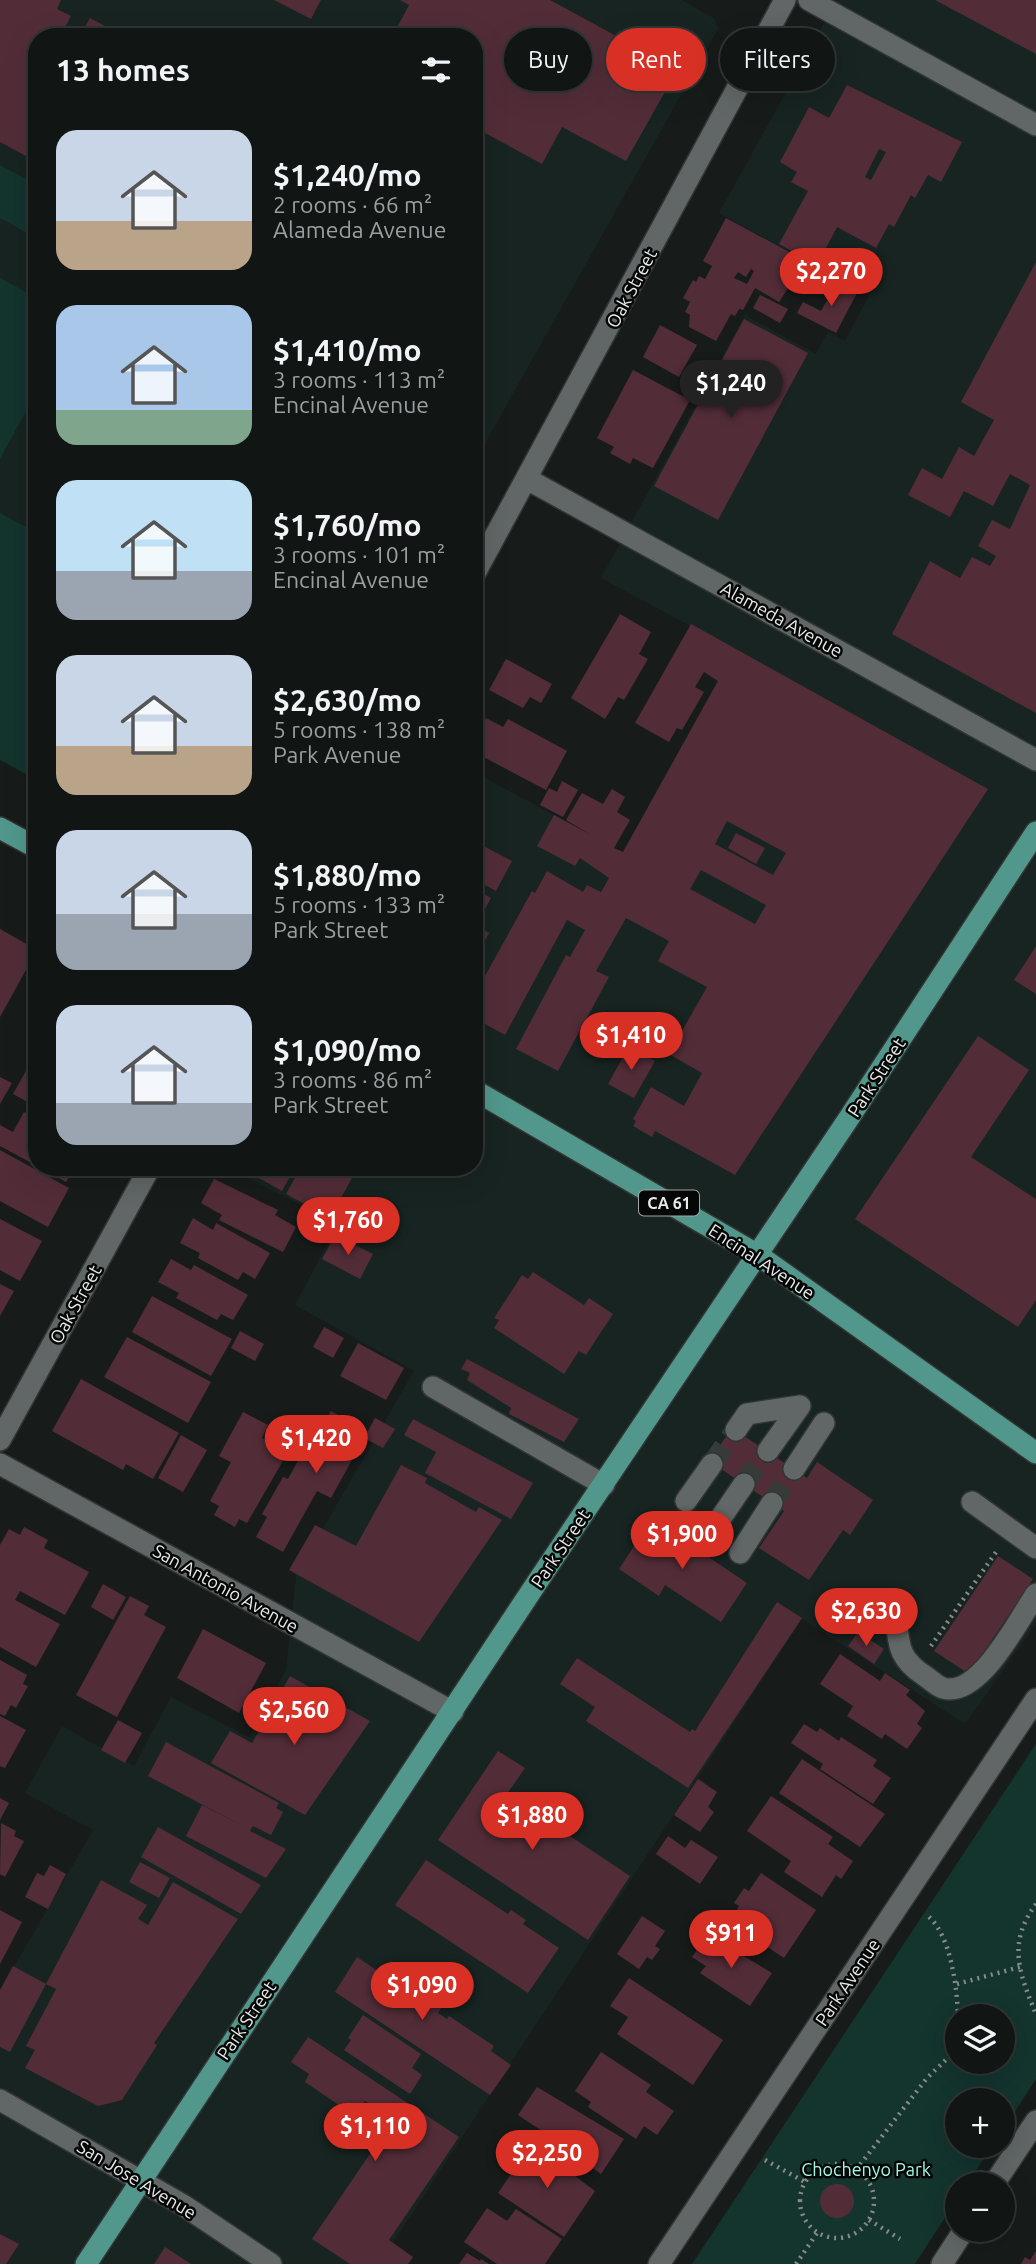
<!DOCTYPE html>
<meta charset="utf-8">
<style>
body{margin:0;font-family:Ubuntu,sans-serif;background:#1a1e1d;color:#f1f3f6;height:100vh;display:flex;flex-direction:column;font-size:26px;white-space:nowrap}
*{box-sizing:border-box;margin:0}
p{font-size:23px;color:#9c9fa0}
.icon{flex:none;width:38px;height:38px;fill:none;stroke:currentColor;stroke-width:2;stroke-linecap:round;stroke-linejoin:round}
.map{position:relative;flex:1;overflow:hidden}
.drawer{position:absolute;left:28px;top:28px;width:455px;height:1148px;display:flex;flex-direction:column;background:#111514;border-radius:28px;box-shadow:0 7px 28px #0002,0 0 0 2px #303434}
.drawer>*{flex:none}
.hud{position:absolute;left:504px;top:28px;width:427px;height:63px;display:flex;gap:14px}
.tools{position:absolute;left:945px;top:2004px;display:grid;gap:14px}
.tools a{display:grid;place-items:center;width:70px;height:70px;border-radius:50%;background:#111514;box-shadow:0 7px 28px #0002,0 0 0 2px #303434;font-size:35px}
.price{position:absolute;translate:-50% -60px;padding:0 16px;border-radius:24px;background:#d93025;color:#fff;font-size:23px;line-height:46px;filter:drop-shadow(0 2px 4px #0008)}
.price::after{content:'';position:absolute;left:50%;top:42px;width:21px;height:16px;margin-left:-10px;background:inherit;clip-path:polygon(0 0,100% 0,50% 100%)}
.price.selected{background:#222;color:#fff}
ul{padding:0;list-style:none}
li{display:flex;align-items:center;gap:21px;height:175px;padding:0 28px}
li span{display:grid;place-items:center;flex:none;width:196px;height:140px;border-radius:21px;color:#555}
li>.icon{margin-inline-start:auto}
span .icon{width:84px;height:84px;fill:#fffc;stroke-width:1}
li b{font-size:30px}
h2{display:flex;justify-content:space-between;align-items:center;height:84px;padding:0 28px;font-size:30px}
.pill{padding:0 24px;border-radius:32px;background:#111514;box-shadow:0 7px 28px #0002,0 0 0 2px #303434;font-size:24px;line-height:63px}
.pill.selected{background:#d93025;color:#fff}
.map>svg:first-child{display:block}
.built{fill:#172421}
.green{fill:#14342e;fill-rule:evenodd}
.building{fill:#522d38;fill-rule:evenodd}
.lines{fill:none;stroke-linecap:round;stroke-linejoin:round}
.minor-tunnel{stroke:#363b3a;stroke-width:21;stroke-dasharray:21 10;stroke-linecap:butt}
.minor-casing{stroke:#323534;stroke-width:24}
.major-casing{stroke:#323534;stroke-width:24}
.path{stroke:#868a89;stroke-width:4.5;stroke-dasharray:2 5;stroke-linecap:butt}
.minor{stroke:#616766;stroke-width:21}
.major{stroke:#51978b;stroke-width:21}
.labels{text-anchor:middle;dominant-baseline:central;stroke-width:5;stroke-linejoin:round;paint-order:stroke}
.shield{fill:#050606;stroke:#a4a6a6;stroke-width:2}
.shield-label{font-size:16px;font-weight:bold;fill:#e8ebea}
.street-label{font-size:18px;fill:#e8ebea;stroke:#050606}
.park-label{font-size:18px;fill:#a1f8e5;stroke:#050606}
</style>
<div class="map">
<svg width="1036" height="2264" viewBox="0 0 1036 2264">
<rect width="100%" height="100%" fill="#171c1b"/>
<!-- built -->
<path class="built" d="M0,0H682L714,18L718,29L474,463V37H37V780L0,760Z
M837,0H1036V1624L965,1724L802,1619L379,2264H0V1991L93,1830L25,1793L62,1726L134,1766L171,1697L249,1737L286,1670L296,1575L414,1371L295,1305L338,1224L227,1167H474V772L623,852L735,650L601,578L745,315L816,354L828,332L845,341L869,295L719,213Z"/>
<!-- green -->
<path class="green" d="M0,165L37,185L36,238L0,218Z
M0,278L37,298V391L0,459Z
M0,513L37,533V780L0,760Z
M1036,1744V2079L1003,2130V2100H957V2146H992L967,2184H957V2199L915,2264H692ZM957,2016H1003V2062H957Z"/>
<!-- building -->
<path class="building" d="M0,0H61L57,9L71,16L60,37H37V162L0,142Z
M274,0H321L311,19Z
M400,0H550L642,50L648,38L684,58L626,161L562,127L542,164L474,127V37H392L409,5Z
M935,0H1036V54Z
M90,18L125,37H79Z
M249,26L269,37H244Z
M847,85L962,142L941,182L928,175L915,198L911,195L894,227L889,224L876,248L837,227L817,265L779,244L808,191L791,182L797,172L780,162L809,107L829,118ZM879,149L886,152L871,180L865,177Z
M726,218L806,261L779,302L755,288L743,310L739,309L735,316L731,314L716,341L689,327L690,315L685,312L690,302L683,298L693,280L696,282L699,276L705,279L712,266L703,261ZM751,269L754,271L747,284L734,278L738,272L746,277Z
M1036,262V713L892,634L930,561L960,578L972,557L990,566L996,556L978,546L992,520L1010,529L1030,485L1010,474L993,506L964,491L950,517L908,495L922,468L942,479L959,447L974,456L994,420L961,402Z
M838,280L858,291L836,333L797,313L803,302L821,311Z
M760,295L788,309L780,323L753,308Z
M744,319L808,353L718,520L654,486Z
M660,325L697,345L679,377L643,357Z
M633,370L690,400L653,468L633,458L630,464L610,453L614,447L597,438Z
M620,614L651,632L639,654L648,659L624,700L618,697L605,719L571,698Z
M691,624L988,789L735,1175L655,1131L652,1137L633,1126L636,1121L633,1119L651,1087L684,1106L702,1073L669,1054L707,987L658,961L669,941L626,918L596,971L609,977L558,1071L516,1049L566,955L570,957L585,930L567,920L505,1035L474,1018V996L532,891L535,893L547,871L583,892L587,885L601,892L609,878L580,858L575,866L537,846L554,815L591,835L566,820L582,793L603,804L612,789L625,797L617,812L630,820L614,848L623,852L718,681L704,672L695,687L704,692L682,730L677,728L669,742L635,723ZM727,821L786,853L773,875L715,844ZM701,870L766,905L755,924L690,889Z
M506,659L552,684L541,703L530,697L523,708L489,690Z
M486,718L503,727L508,719L567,751L546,790L474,752V724L476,721L483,725Z
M562,781L578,790L563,817L540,805L549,788L557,792Z
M736,833L765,848L756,864L728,848Z
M474,841L512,861L496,891L474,879Z
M474,889L491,898L476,925L474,924Z
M474,925L489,933L474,961Z
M0,929L37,950L0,1017Z
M1036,946V994L1014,980Z
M978,1036L1029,1070L971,1157L1036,1199V1300L1018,1327L855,1219Z
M629,1046L655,1061L634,1098L608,1084Z
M32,1060L37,1062V1107L13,1094Z
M0,1077L12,1083L0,1104Z
M24,1112L37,1119V1166L0,1146V1125L13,1132Z
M0,1150L69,1188L48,1227L0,1201Z
M39,1167H75L66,1182Z
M239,1167H295L282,1191Z
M301,1167H358L330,1218L286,1194Z
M214,1179L278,1210L275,1215L296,1227L283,1252L219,1220L222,1215L201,1203Z
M193,1218L213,1230L216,1223L270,1253L255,1279L243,1272L238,1280L198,1258L200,1253L180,1243Z
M0,1219L42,1241L20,1281L0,1270Z
M335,1235L373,1254L360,1279L322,1259Z
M171,1259L191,1270L194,1265L248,1295L233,1320L221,1314L217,1320L176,1298L179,1293L158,1282Z
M533,1272L584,1305L589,1298L613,1314L586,1355L579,1351L564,1374L494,1328L499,1320L494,1318L522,1275L528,1279Z
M0,1284L14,1291L0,1316Z
M152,1296L232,1339L211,1376L132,1332Z
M324,1327L344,1338L333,1358L313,1347Z
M240,1331L264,1344L255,1361L231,1348Z
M127,1337L211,1382L188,1423L104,1377Z
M358,1343L404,1368L386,1400L340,1376Z
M467,1359L579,1419L564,1442L509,1414L511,1408L467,1380L470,1373L461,1369Z
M81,1379L179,1433L153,1479L126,1464L123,1470L52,1431Z
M331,1411L368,1431L375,1418L395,1429L383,1448L364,1438L331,1498L317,1491L283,1552L256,1537L267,1517L262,1514L283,1477L288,1479L314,1431L318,1433Z
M243,1412L268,1425L262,1438L288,1452L247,1523L239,1519L235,1527L214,1515L219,1506L210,1501L231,1462L219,1456Z
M413,1419L533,1483L511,1519L425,1473L436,1452L404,1435Z
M732,1428L807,1478L817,1462L873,1500L850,1535L843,1530L809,1580L759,1548L784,1511L709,1461Z
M181,1435L207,1450L183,1492L158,1478Z
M401,1465L427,1478L425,1483L476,1512L479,1507L502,1520L419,1642L289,1570L315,1525L356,1546Z
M652,1519L747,1583L721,1622L665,1585L659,1596L619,1569Z
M24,1527L48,1540L44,1548L89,1572L65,1615L20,1591L15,1600L60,1624L36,1667L0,1647V1545L9,1529L20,1535Z
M998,1556L1033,1579L969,1674L934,1651Z
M103,1584L126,1597L113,1620L91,1607Z
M130,1596L149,1606L144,1615L166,1627L117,1717L76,1695Z
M777,1602L802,1618L688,1788L586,1721L595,1707L560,1684L577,1658L690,1732L692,1729L695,1731Z
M203,1629L266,1663L239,1713L177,1678Z
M858,1632L884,1649L874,1664L848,1646Z
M840,1654L880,1681L885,1673L910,1690L906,1695L925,1711L917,1724L922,1728L907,1749L885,1734L882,1739L847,1716L853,1706L820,1684Z
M0,1660L27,1675L23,1684L28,1686L16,1708L11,1705L5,1716L0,1714Z
M290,1676L370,1721L305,1815L211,1763L230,1731L252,1743Z
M0,1716L26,1730L5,1768L0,1766Z
M118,1720L142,1733L125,1763L101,1750Z
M804,1724L817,1732L820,1728L839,1741L841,1737L877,1760L873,1766L891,1778L873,1804L820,1769L823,1764L791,1743Z
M166,1742L279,1803L276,1808L283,1812L271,1835L253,1826L250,1831L286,1849L266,1878L186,1836L202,1805L245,1827L148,1776Z
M498,1751L525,1768L507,1794L630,1876L588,1940L438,1840Z
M802,1759L885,1814L860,1847L779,1793Z
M698,1779L717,1792L708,1807L714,1812L700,1832L674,1815Z
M771,1796L833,1837L828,1844L853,1861L841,1879L836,1875L822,1897L784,1872L791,1861L747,1831Z
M0,1798L9,1803L0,1820Z
M1,1823L16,1831L14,1836L24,1841L5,1877L0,1874Z
M158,1827L261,1885L241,1914L141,1857Z
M668,1836L685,1848L691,1840L718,1857L700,1884L656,1854Z
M426,1860L508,1914L511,1910L526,1920L523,1924L559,1948L528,1993L395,1905Z
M140,1862L170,1878L159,1898L129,1882Z
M50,1865L66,1874L48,1909L25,1897L37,1873L44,1876Z
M761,1873L816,1910L784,1958L729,1922L739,1906L734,1903L744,1888L749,1891Z
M101,1880L147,1905L138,1919L148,1925L173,1882L238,1919L154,2043L157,2045L122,2100L98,2106L25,2068L35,2050L26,2046L56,1989L46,1984Z
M0,1910L22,1922L0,1964Z
M642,1916L665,1931L655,1946L660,1949L652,1960L647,1957L639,1969L617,1954Z
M708,1934L772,1973L750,2006L700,1973L706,1966L692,1957Z
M357,1957L382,1974L391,1961L408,1972L404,1977L444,2004L438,2013L447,2019L449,2016L494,2046L491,2051L511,2065L490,2095L335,1992Z
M13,1966L46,1984L10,2052L0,2047V1990Z
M629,1978L723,2040L693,2085L617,2034L628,2017L610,2006Z
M363,2015L421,2054L412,2068L422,2075L410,2094L344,2050L351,2040L348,2038Z
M308,2037L459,2137L389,2240L413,2257L408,2264H350L312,2239L393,2120L365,2101L355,2116L305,2082L309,2074L291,2062Z
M601,2052L651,2085L646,2092L674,2111L657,2135L644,2126L636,2139L588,2107L591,2102L575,2091Z
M537,2087L624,2139L601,2174L574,2155L568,2164L544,2148L551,2137L518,2115Z
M527,2143L557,2159L555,2161L595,2191L564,2237L498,2193L524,2155L520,2153Z
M820 2201a17 17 0 1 1 34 0a17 17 0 1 1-34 0Z
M487,2208L507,2221L516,2209L562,2239L545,2264H497L464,2242Z
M0,2234L19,2244L6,2264H0Z
M165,2247L191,2264H154Z
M1036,2251V2264H1021L1025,2257L1030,2260Z
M467,2253L480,2261L481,2259L489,2264H459Z"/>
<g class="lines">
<!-- minor-tunnel -->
<path class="minor-tunnel" d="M712,1464L736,1430
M744,1484L768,1451
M772,1503L794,1469"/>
<!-- minor casing -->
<g class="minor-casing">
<path id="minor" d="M809,0L1036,125
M527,479L1036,760
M474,575L785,0
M433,1387L604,1485
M736,1430L747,1414L800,1406
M0,1440L150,1167
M768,1451L800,1406
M0,1464L453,1712
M794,1469L824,1423
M686,1501L712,1464
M972,1502L1036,1548
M714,1528L744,1484
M740,1553L772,1503
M896,1618C899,1647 899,1659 925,1676C931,1680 937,1686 943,1688C979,1699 1019,1619 1036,1594
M0,2100L183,2205L271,2264
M994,2184L1036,2121
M659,2264L1036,1699
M942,2264L964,2230"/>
</g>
<!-- major casing -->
<g class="major-casing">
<path id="major" d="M0,828L37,848
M474,1090L758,1255L1036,1453
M86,2264L536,1584L849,1118L1036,832"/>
</g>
<!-- path -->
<path class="path" d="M931,1646L996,1552
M1036,1904C1007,1943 1019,1973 1036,2014
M929,1917C951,1937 957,1987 958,2016
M957,1984L1020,1967
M765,2160L805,2182
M800 2201a37 37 0 1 1 74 0a37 37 0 1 1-74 0Z
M856,2170L927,2078L952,2054L957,2025
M869,2220L900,2239
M796,2264L817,2233"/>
<!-- minor -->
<use href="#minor" class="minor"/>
<!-- major -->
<use href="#major" class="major"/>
</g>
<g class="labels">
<!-- shield labels -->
<rect class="shield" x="639" y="1190.5" width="60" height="25" rx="5"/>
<g class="shield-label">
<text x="669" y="1203">CA 61</text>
</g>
<!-- street labels -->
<g class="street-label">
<text transform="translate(631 288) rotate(-62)">Oak Street</text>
<text transform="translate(782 619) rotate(29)">Alameda Avenue</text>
<text transform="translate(876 1077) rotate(-57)">Park Street</text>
<text transform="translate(762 1261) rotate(33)">Encinal Avenue</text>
<text transform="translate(75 1304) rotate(-61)">Oak Street</text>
<text transform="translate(560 1548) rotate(-56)">Park Street</text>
<text transform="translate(226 1588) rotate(29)">San Antonio Avenue</text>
<text transform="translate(847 1982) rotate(-56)">Park Avenue</text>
<text transform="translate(246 2020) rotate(-56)">Park Street</text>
<text transform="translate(137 2179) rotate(31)">San Jose Avenue</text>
</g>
<!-- park labels -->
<g class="park-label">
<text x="866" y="2169">Chochenyo Park</text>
</g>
</g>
</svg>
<div class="tools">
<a><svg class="icon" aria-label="layers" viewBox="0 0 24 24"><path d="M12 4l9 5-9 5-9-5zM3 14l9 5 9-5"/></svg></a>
<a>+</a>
<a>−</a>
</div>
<b class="price" style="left:831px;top:308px">$2,270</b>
<b class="price selected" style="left:731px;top:420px">$1,240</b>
<b class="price" style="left:631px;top:1072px">$1,410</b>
<b class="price" style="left:348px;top:1257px">$1,760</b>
<b class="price" style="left:316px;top:1475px">$1,420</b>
<b class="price" style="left:682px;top:1571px">$1,900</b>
<b class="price" style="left:866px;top:1648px">$2,630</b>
<b class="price" style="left:294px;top:1747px">$2,560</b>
<b class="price" style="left:532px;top:1852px">$1,880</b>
<b class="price" style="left:731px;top:1970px">$911</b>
<b class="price" style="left:422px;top:2022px">$1,090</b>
<b class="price" style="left:375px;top:2163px">$1,110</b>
<b class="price" style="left:547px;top:2190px">$2,250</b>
<div class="hud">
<a class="pill">Buy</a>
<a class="pill selected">Rent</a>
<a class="pill">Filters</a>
</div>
<section class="drawer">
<h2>13 homes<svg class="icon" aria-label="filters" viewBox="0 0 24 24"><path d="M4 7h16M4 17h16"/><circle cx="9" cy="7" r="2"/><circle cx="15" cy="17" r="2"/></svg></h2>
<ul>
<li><span style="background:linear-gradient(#c9d6e8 65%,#b9a48a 0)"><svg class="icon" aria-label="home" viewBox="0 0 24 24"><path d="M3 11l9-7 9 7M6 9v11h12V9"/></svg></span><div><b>$1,240/mo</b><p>2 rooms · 66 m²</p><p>Alameda Avenue</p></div></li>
<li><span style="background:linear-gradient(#a9c7e8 75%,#7fa58c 0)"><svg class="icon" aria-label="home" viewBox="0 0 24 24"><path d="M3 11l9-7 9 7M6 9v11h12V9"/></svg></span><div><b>$1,410/mo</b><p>3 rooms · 113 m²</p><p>Encinal Avenue</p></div></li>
<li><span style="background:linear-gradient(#bfe0f5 65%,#9aa5b1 0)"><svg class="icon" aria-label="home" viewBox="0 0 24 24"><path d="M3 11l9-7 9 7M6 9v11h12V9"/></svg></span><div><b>$1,760/mo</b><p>3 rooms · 101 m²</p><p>Encinal Avenue</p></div></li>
<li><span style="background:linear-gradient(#c9d6e8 65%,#b9a48a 0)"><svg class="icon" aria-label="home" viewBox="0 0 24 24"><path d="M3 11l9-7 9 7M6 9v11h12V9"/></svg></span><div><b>$2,630/mo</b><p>5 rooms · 138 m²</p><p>Park Avenue</p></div></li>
<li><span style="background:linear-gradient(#c9d6e8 60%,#9aa5b1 0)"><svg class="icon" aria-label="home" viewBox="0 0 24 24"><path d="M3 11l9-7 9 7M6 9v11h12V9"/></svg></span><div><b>$1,880/mo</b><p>5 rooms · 133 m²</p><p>Park Street</p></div></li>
<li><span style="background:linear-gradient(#c9d6e8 70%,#9aa5b1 0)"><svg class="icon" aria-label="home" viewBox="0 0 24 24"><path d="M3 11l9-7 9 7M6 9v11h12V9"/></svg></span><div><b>$1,090/mo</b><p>3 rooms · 86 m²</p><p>Park Street</p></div></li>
</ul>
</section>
</div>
